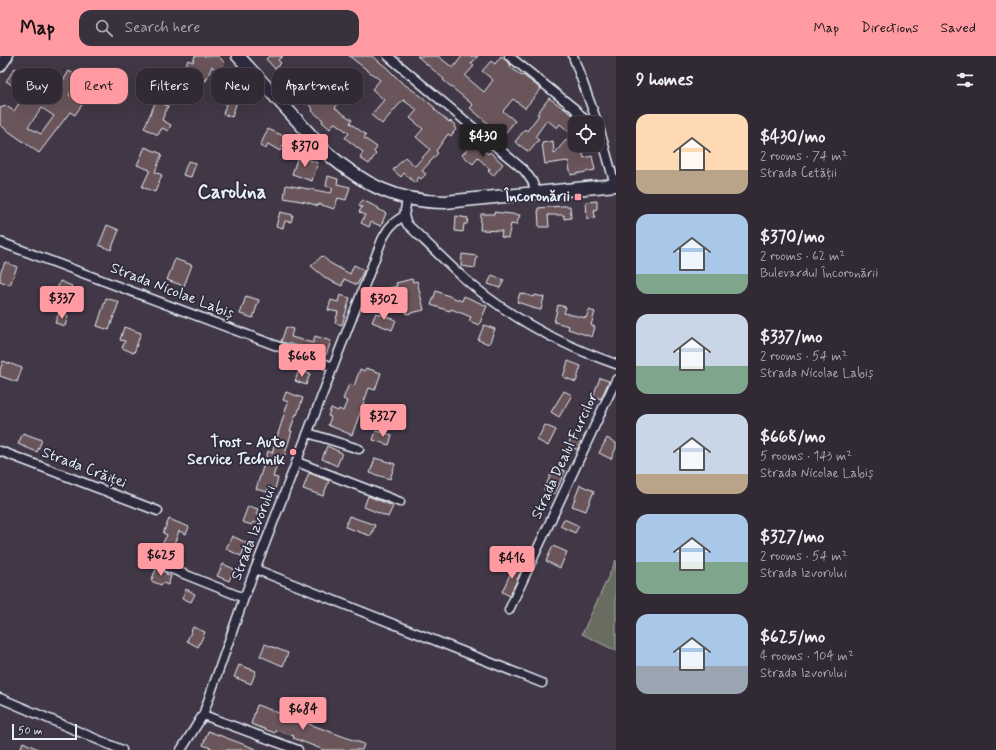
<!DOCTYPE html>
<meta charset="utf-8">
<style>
body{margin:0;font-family:Mynerve,sans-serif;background:#39313c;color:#f1f3f6;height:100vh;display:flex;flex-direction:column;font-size:15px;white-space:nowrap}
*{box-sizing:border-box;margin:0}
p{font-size:13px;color:#a8a6ac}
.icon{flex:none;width:22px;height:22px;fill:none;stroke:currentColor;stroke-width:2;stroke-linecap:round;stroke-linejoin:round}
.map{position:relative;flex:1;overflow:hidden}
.details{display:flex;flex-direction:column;background:#312934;width:380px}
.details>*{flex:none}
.top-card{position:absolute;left:12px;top:12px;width:380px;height:36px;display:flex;gap:8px}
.fabs{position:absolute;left:568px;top:60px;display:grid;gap:8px}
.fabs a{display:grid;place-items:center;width:36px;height:36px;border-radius:8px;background:#312934;box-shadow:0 4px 16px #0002,0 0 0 1px #4c454f;font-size:20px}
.scale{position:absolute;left:12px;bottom:10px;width:65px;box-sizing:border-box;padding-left:4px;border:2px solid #e8f1f8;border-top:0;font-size:11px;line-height:14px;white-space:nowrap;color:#e8f1f8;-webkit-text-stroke:3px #2f2a3d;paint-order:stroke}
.price{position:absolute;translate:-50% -34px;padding:0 9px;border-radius:4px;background:#ff9aa2;color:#111;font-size:13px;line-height:26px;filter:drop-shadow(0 1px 2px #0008)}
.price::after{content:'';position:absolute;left:50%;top:24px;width:12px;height:9px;margin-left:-6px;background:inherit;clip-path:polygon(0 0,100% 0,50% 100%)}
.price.on{background:#222;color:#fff}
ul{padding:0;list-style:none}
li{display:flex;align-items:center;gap:12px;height:100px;padding:0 20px}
li span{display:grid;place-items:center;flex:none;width:112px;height:80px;border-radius:12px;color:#555}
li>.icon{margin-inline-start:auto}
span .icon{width:48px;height:48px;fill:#fffc;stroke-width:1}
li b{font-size:17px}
h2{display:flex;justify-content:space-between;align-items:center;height:48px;padding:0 20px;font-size:17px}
.tag{padding:0 14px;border-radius:12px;background:#312934;box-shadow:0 4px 16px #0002,0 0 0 1px #4c454f;font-size:14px;line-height:36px}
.tag.on{background:#ff9aa2;color:#111}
header{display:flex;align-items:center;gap:24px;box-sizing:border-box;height:56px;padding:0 20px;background:#ff9aa2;color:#111}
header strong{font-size:19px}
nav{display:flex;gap:22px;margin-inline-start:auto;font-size:14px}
.search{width:280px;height:36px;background:#39313c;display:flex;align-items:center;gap:10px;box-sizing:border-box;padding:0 14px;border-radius:12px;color:#a8a6ac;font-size:15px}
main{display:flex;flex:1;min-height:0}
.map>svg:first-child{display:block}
.green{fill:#686d5f;stroke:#a8afac}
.building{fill:#6b555a;stroke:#e8f1f8;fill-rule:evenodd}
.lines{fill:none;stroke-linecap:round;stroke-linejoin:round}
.minor-casing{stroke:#e8f1f8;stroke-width:11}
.secondary-casing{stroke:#e8f1f8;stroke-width:14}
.primary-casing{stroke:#e8f1f8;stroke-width:15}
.minor{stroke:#2f2a3d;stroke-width:8}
.secondary{stroke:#2f2a3d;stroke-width:11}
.primary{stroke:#2f2a3d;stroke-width:12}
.poi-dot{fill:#ff9aa2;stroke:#2f2a3d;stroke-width:1.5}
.labels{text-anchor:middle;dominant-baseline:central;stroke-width:3.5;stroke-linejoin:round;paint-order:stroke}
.poi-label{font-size:15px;font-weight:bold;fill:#e8f1f8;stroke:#2f2a3d;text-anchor:end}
.street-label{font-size:15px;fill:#e8f1f8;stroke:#2f2a3d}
.district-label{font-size:19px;font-weight:bold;fill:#e8f1f8;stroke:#2f2a3d}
</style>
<header>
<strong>Map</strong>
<div class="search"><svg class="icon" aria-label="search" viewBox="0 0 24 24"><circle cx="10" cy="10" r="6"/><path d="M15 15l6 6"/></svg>Search here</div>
<nav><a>Map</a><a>Directions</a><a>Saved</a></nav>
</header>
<main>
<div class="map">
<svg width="616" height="694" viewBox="0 0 616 694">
<rect width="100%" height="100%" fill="#413746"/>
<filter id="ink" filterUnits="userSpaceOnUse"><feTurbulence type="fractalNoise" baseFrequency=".025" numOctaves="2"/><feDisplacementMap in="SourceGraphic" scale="8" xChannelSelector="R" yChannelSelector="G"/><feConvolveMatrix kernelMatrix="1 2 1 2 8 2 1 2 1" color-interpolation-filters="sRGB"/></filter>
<g filter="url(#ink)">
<!-- green -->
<path class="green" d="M616,504V595L582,578Z"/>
<!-- building -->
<path class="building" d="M195,0H218L225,7L217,16L212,10L206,25L183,16L188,4L193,6Z
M269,0H283L278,4L281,7L275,13L266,3Z
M349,0H372L386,11L401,26L421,40L435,52L434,53L449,66L450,65L455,69L454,71L456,73L451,80L448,78L436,95L438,97L422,115L426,118L421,123L419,121L415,127L404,117L401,121L393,114L405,101L415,110L430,93L416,81L423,73L410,62L417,54L403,44L382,68L371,59L384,44L372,33L380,24Z
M417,0H438L453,12L462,0H478L471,8L474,10L465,20L484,36L493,24L482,15L491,5L495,8L501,0L511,9L510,11L522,20L523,19L541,33L525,52L513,43L503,55L515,65L503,80L470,52L473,49L443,24L444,23Z
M15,12L33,25L35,22L56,36L69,15L80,22L69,39L83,47L75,59L70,56L39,97L0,69V52L6,50L14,55L25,38L6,25ZM42,52L54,60L41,78L28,71Z
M230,23L243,26L232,61L223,58L226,48L223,47Z
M309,32L320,44L326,36L333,41L337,36L343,40L335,52L352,64L350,67L366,79L364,82L377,91L374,96L376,98L369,108L360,102L363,96L345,82L349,77L335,67L332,69L330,73L322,66L323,64L312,55L313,53L301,40Z
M549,42L573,59L580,67H575V81L560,68L557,72L547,64L535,81L539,84L529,96L515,86L525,73L527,75L539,59L537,58Z
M156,45L168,50L162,64L171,69L168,75L162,72L158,79L144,72Z
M268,73L295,85L292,92L284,88L280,95L268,88L266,93L260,90Z
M575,83V89H581L584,102L592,100L595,114L571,119L568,105L545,108L542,87L553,85L554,98L566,84Z
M474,86L488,98L490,96L503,108L493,120L488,115L490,113L478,102L473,108L462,99Z
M145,91L162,98L155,116L162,119L155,136L142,131L150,114L137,109Z
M298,100L318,107L312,125L292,118Z
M188,105L196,107L191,121L183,119Z
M328,120L338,123L337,128L350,131L346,144L338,142L334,153L319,148L318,150L306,146L284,142L286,129L331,137L333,132L326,130Z
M362,144L379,152L378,153L386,157L381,170L371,166L369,171L361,167L365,159L359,156L362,151L359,150Z
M597,145V153L594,154L595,162L587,163L586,146Z
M562,150H570L571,162L564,163V159H548L549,171H539L538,152Z
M280,156L293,159L291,166L285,165L283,172L276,170Z
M494,156L520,159L516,169L511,168L508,182L501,181L502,175L480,174L481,158H494Z
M456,160L468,162L467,168H464L463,176L455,175Z
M107,169L119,174L111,194L99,189Z
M462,198L477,200L475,212L461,210Z
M322,200L330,207L350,218L354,209L364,214L357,229L344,223L342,230L327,223L311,210Z
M175,203L192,209L184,230L167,224Z
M5,206L17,211L10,229L0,225V218Z
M492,219L504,224L500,232L488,228Z
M412,223L413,226L417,225L424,254L407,258L403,244L393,248L389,232L397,230L396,227Z
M60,225L72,230L66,246L54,242Z
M436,235L462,245L464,240L487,250L479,269L469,265L471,261L451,253L450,255L431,249Z
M520,237L534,241L535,239L544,241L541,254L532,252V251L517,246Z
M340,239L350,242L342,269L335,267L338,256L328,254L331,244L338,246Z
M246,240L259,244L253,262L240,258Z
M106,242L119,246L109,274L97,270Z
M558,249L566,251L564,257L586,262L589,254L595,256L591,269L595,271L592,281L568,273L569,270L554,266Z
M59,257L68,260L65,270L55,267Z
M376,257L396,264L392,274L372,266Z
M484,269L495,273L489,288L478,284Z
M124,271L141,277L134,297L122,292L125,285L120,284Z
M286,271L293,273L291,281L313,287L315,280L331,285L326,299L300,290L281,286Z
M3,305L22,312L17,326L0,320V314Z
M568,305L581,310L576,326L563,321Z
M366,312L381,317L375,334L369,332L352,379L328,369L331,361L328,360L331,352L338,355L339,353L343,355L347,345L343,343L349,328L354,330L360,313L365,315Z
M299,314L310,318L306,329L295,325Z
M600,322L609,325L601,343L593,340Z
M564,335L572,339L559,361L551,356Z
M286,336L303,342L297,359L296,358L290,375H292L282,408L278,406L273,421L278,422L275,433L269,431L267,436L256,433L268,395L272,397L288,346L283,344Z
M545,369L556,374L548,390L537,384Z
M376,375L392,379L389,389L373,384Z
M23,377L42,384L37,396L18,388Z
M571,382L581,386L577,394L568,389Z
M607,382L616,387V392L611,403L599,397Z
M327,390L342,397L337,410L322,403Z
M375,402L395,408L390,423L370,417Z
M554,411L565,415L555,438L544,434Z
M309,417L329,425L323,440L303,433Z
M580,429L594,435L586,455L572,450Z
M368,440L393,450L388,461L364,451Z
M248,450L258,453L256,458L261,459L258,468L253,466L252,469L242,466Z
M349,460L375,469L371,480L345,471Z
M169,463L189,471L186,478L179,475L174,488L180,490L171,507L165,505L168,498L159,494L167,479L163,477Z
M564,463L579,470L575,477L560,470Z
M232,480L247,487L241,500L226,493Z
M553,490L567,496L560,512L546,505Z
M515,507L523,511L510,540L502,536Z
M223,508L234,513L229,525L217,520Z
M157,511L162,515L167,517L166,518L171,520L168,529L163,527L161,529L151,525Z
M186,533L195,538L191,546L182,542Z
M193,571L205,576L198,591L187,585Z
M265,588L288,597L283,610L260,600Z
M239,609L256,615L251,628L234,621Z
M257,649L364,688L362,694H324L293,682L294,680L276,674L275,677L251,668Z
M208,675L256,693V694H216L203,689Z
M23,686L40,694H20Z"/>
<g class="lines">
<!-- minor casing -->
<g class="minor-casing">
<path id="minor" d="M388,0L524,114L532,125L537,138
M509,0L574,52L588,67
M573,0L599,71L615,129
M407,143L404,160L407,168C426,186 445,205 465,223C509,261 561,289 616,308
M0,186L333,311
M308,377L359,393
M0,395L158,455
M297,406L400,446
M164,510L244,542
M255,513L542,627
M509,554L616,324
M0,642L122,694
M203,659L298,694
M181,694L203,659L244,542L382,184C388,172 393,166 404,160"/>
</g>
<!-- secondary casing -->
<g class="secondary-casing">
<path id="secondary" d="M0,10L7,0"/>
</g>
<!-- primary casing -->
<g class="primary-casing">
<path id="primary" d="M238,0L327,97C363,128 396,146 445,146L616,129"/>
</g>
<!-- minor -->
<use href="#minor" class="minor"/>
<!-- secondary -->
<use href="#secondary" class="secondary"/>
<!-- primary -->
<use href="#primary" class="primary"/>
</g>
</g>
<!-- markers -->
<g class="poi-dot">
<rect x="574" y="137" width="8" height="8" rx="2"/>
<circle cx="293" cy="396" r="4"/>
</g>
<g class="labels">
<!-- poi labels -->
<g class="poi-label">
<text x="570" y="141">Încoronării</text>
<text x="285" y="387">Trost - Auto<tspan x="285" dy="17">Service Technik</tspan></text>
</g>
<!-- street labels -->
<g class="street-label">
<text transform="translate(172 235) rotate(21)">Strada Nicolae Labiș</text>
<text transform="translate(565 400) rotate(-65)">Strada Dealul Furcilor</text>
<text transform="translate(84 412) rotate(21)">Strada Crăiței</text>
<text transform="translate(254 477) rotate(-69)">Strada Izvorului</text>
</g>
<!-- district labels -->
<g class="district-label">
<text x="232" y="136">Carolina</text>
</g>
</g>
</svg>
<div class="fabs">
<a><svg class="icon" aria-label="locate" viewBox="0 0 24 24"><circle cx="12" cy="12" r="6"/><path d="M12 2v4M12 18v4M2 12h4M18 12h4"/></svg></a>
</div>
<div class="scale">50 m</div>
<b class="price on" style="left:483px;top:102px">$430</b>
<b class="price" style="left:305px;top:112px">$370</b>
<b class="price" style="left:62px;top:264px">$337</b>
<b class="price" style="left:384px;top:265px">$302</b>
<b class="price" style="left:302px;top:322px">$668</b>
<b class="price" style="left:383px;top:382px">$327</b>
<b class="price" style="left:161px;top:521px">$625</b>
<b class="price" style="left:512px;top:524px">$416</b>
<b class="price" style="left:303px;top:675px">$684</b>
<div class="top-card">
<a class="tag">Buy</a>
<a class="tag on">Rent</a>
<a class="tag">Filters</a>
<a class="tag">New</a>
<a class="tag">Apartment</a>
</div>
</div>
<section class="details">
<h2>9 homes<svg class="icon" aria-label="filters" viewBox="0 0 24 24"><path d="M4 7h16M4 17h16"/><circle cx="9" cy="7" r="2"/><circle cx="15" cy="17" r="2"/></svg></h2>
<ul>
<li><span style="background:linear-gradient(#ffd9b3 70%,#b9a48a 0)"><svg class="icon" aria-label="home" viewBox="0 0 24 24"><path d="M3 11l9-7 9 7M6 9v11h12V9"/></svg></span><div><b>$430/mo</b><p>2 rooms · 74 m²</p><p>Strada Cetății</p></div></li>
<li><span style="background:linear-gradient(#a9c7e8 75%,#7fa58c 0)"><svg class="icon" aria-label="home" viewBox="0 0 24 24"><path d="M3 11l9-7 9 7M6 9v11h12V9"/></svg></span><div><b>$370/mo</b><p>2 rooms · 62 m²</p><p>Bulevardul Încoronării</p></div></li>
<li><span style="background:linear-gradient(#c9d6e8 65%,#7fa58c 0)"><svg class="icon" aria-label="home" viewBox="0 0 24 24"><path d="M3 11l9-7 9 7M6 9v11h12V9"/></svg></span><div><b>$337/mo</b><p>2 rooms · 54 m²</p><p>Strada Nicolae Labiș</p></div></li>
<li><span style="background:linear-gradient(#c9d6e8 75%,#b9a48a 0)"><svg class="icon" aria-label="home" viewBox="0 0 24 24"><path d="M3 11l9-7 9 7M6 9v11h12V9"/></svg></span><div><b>$668/mo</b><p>5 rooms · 143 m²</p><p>Strada Nicolae Labiș</p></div></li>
<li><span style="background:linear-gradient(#a9c7e8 60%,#7fa58c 0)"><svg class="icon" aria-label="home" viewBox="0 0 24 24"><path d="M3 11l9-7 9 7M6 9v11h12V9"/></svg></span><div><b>$327/mo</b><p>2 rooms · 54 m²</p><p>Strada Izvorului</p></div></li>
<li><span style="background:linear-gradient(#a9c7e8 65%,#9aa5b1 0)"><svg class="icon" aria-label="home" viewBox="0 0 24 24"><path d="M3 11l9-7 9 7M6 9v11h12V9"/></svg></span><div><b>$625/mo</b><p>4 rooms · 104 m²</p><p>Strada Izvorului</p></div></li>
</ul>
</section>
</main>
